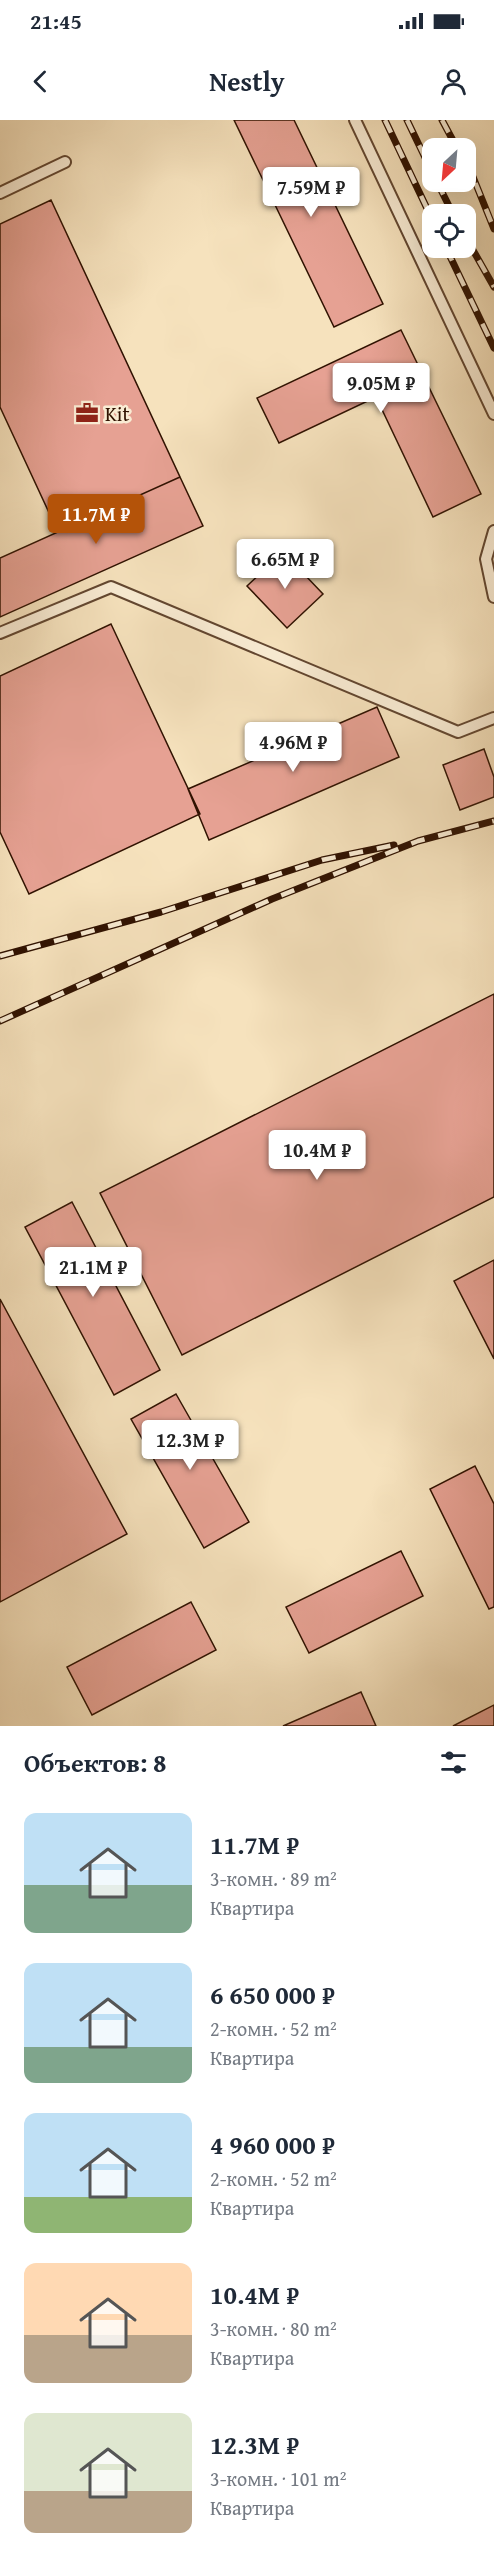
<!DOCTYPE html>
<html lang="ru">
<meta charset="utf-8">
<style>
body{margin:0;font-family:"Gentium Book Plus",serif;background:#f6f6f7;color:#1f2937;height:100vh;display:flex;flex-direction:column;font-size:22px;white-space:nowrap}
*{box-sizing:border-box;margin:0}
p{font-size:20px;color:#747a83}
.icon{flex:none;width:33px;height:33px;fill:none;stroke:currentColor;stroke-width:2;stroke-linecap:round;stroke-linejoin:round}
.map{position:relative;height:1606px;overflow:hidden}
.panel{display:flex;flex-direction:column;background:#fff;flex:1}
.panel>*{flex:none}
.needle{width:39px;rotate:206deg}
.fabs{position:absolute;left:422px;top:18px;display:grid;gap:12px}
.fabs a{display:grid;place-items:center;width:54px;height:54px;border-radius:12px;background:#fff;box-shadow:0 6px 24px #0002;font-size:30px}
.price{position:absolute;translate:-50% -51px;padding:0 14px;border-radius:6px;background:#fff;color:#222;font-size:20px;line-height:39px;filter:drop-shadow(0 2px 3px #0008)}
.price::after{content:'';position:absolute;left:50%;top:36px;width:18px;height:14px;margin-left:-9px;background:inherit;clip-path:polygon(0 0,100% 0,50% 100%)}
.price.selected{background:#b45309;color:#fff}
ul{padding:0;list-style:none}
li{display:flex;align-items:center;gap:18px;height:150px;padding:0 24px}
li span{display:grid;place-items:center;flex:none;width:168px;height:120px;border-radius:12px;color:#555}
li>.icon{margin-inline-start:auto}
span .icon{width:72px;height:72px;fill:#fffc;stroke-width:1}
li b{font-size:26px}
h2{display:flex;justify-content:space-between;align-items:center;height:72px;padding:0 24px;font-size:26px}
.status{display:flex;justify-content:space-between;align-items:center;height:42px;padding:0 30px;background:#fff;direction:ltr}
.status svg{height:16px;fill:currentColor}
header{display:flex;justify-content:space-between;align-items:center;height:78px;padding:0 24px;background:#fff;font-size:27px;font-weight:800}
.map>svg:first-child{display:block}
.building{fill:#e6a193;stroke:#301201;stroke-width:1.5}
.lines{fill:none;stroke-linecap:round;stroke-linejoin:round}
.service-casing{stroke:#624630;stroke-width:14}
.service{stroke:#f9ecd4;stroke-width:10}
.rail-casing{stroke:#301201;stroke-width:7}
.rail{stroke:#f9ecd4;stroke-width:4.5;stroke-dasharray:14;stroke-linecap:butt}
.labels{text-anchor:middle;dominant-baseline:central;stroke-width:5;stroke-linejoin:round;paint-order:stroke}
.poi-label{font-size:20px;fill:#301201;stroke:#f9ecd4;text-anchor:start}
</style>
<div class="status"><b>21:45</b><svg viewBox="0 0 49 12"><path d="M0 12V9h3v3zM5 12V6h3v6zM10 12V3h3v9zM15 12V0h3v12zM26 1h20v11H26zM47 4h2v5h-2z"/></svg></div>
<header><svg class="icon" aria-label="back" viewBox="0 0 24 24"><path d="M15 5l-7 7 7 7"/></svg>Nestly<svg class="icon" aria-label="person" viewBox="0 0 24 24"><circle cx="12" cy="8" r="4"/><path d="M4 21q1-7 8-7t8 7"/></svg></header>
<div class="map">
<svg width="494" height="1606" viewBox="0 0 494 1606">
<rect width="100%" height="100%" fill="#f6e2bd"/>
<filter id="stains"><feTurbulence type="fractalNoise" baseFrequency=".00333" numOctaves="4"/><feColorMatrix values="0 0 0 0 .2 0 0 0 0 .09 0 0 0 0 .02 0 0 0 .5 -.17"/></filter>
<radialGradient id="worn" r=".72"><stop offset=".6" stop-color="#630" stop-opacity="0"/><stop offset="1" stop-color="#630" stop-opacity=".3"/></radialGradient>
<!-- building -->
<path class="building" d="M234,0H294L383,184L334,207Z
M51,80L180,357L58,412L0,287V104Z
M401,210L481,374L433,397L376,277L279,323L257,278Z
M180,357L203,406L0,497V438Z
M283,432L323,474L287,508L247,466Z
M111,504L200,694L29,774L0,712V556Z
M377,587L399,637L209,720L188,669Z
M484,629L494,657V677L460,690L443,645Z
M494,874V1077L182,1235L100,1073Z
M72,1082L160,1250L114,1275L25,1107Z
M494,1140V1239L454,1161Z
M0,1179L127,1414L0,1482Z
M176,1274L249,1402L204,1428L131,1299Z
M475,1346L494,1384V1487L489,1489L430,1369Z
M401,1431L423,1476L309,1533L286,1487Z
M191,1482L216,1530L92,1595L67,1547Z
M361,1572L376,1606H283Z
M494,1585V1606H453Z"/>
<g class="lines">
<!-- service casing -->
<g class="service-casing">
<path id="service" d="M355,0L494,294
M0,73L65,42
M494,411L486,439L494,477
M0,513L111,467L458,612L494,598"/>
</g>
<!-- service -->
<use href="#service" class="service"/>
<!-- rail casing -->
<g class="rail-casing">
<path id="rail" d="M385,0L432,99
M407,0L432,52
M442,0L457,28
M465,37L494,109
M437,62L453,94
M465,116L494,167
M446,128L494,228
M0,836L161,792L322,740L394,725
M0,901L272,779L418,721L494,701"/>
</g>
<!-- rail -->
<use href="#rail" class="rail"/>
</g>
<!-- icons -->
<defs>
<g id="office-bare" transform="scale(1.8)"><path d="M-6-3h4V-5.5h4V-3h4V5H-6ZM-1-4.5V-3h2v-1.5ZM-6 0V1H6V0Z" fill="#8f2418" stroke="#f9ecd4" stroke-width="2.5" paint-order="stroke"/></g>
</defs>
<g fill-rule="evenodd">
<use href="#office-bare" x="87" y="293"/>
</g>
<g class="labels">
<!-- poi labels -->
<g class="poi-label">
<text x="105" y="293">Kit</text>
</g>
</g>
<rect width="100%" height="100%" filter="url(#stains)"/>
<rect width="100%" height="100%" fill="url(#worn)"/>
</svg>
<div class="fabs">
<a><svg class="needle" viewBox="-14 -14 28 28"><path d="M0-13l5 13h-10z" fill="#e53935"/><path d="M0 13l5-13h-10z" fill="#747a83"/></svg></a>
<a><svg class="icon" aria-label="locate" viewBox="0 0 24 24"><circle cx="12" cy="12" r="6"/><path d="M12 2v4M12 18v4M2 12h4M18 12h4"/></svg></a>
</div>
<b class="price" style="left:311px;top:98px">7.59M ₽</b>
<b class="price" style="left:381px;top:294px">9.05M ₽</b>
<b class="price selected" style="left:96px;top:425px">11.7M ₽</b>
<b class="price" style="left:285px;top:470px">6.65M ₽</b>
<b class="price" style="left:293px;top:653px">4.96M ₽</b>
<b class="price" style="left:317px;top:1061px">10.4M ₽</b>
<b class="price" style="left:93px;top:1178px">21.1M ₽</b>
<b class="price" style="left:190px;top:1351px">12.3M ₽</b>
</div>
<section class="panel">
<h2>Объектов: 8<svg class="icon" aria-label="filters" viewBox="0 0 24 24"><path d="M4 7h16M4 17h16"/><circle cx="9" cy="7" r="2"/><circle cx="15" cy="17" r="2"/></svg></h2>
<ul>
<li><span style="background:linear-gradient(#bfe0f5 60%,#7fa58c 0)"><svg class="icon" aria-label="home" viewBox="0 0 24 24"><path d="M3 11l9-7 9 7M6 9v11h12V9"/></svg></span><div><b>11.7M ₽</b><p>3-комн. · 89 m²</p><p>Квартира</p></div></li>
<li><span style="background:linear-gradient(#bfe0f5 70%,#7fa58c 0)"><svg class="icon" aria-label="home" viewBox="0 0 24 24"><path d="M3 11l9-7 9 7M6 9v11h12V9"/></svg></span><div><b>6 650 000 ₽</b><p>2-комн. · 52 m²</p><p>Квартира</p></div></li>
<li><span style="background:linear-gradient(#bfe0f5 70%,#8fb573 0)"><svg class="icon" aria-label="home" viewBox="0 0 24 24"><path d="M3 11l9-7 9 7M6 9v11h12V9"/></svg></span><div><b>4 960 000 ₽</b><p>2-комн. · 52 m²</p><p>Квартира</p></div></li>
<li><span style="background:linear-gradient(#ffd9b3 60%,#b9a48a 0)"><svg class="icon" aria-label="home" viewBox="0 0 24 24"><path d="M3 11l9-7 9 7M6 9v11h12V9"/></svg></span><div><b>10.4M ₽</b><p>3-комн. · 80 m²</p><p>Квартира</p></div></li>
<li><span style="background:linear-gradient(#dfe7d0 65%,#b9a48a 0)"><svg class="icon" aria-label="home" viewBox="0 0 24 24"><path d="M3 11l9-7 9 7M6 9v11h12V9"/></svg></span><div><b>12.3M ₽</b><p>3-комн. · 101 m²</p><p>Квартира</p></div></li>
</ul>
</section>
